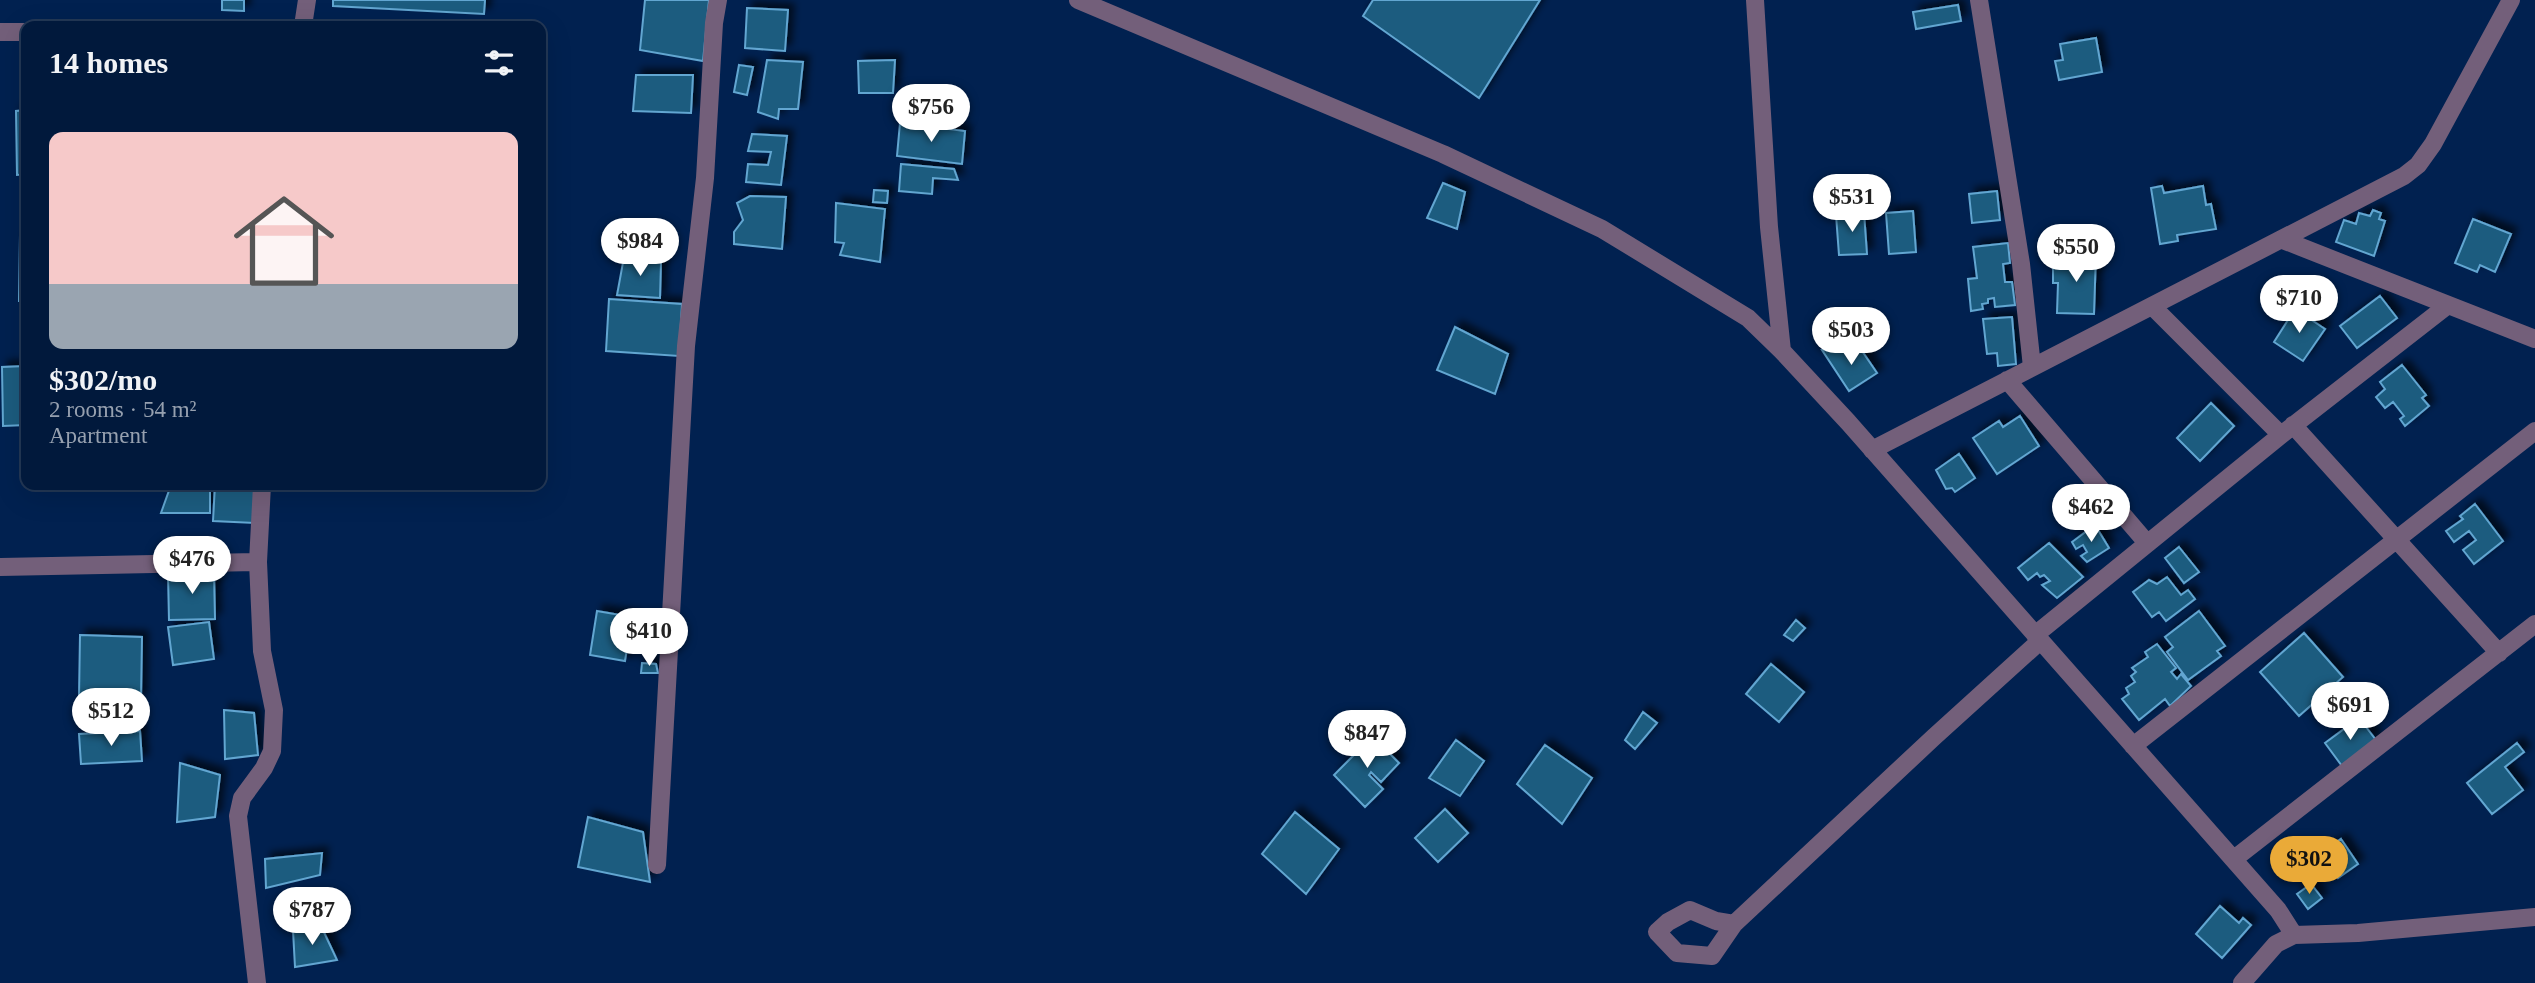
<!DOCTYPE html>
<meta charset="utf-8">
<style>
body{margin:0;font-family:Georgia,serif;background:#0f2647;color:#f1f3f6;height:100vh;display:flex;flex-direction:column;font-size:26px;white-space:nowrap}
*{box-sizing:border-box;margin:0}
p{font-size:23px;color:#96a0af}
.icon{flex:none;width:38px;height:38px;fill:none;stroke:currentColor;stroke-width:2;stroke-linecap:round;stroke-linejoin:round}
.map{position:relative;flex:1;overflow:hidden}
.side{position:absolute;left:21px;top:21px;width:525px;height:469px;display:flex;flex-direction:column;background:#01193c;border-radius:14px;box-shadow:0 7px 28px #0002,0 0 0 2px #233856}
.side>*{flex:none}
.price{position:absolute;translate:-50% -60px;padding:0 16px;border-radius:24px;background:#fff;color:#222;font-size:23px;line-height:46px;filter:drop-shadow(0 2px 4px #0008)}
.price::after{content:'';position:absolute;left:50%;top:42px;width:21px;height:16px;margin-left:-10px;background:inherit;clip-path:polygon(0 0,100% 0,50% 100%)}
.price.selected{background:#eaaa38;color:#111}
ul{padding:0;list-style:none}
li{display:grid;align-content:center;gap:14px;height:371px;padding:0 28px}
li+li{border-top:2px solid #233856}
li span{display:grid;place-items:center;height:217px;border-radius:14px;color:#555}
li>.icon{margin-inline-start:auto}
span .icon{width:126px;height:126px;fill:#fffc;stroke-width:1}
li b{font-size:30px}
h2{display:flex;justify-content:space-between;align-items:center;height:84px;padding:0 28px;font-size:30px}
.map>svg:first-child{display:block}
.building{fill:#1b5b7f;stroke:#62a6d1;stroke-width:2;filter:url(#shadow)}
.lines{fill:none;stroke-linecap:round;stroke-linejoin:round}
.minor{stroke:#735f7a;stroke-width:18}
</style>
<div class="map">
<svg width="2535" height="983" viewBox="0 0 2535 983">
<defs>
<filter id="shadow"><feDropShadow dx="6" dy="-6" stdDeviation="3.5" flood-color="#0009"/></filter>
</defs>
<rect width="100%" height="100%" fill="#012150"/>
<!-- building -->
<path class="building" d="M222,0H244V11L222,10Z
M333,0H485L484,14L333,6Z
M645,0H709L703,61L640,50Z
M1373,0H1540L1479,98L1363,16Z
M1958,5L1961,21L1916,29L1913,12Z
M747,8L788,10L785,51L745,48Z
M2096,38L2102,72L2059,80L2055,61L2063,60L2060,44Z
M767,60L803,62L798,109H779L778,119L758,112Z
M895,60L893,93H859L858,61Z
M739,65L753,67L747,95L734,92Z
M636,75H693L691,113L633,111Z
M26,110V174L17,175L16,111Z
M900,123L965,131L962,164L897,156Z
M752,134L787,136L781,185L746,182L748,164L768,165L771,152L748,151Z
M901,164L954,169L958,180L933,178L932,194L899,191Z
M1443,183L1465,192L1457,229L1427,218Z
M2162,186L2164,193L2203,186L2206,205L2211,204L2216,229L2177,235L2178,241L2160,244L2151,188Z
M874,190L888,191L887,203L873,202Z
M1997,191L2000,220L1972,223L1969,194Z
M750,196L786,197L782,249L734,244V232L743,220L737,203Z
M836,203L885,209L880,262L840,255L844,243L835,242Z
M2373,210L2381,213L2379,219L2385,221L2374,256L2336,242L2344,220L2356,224L2359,213L2370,216Z
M1913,211L1916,252L1889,254L1886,213Z
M1864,213L1867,254L1839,255L1836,215Z
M2473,219L2511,234L2495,272L2480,265L2477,272L2455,263Z
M20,236H26V301H19Z
M2008,243L2010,263L2003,264L2005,282H2012L2015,305L1995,307L1994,298L1988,299V303L1982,304L1983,309L1971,311L1968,279L1977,278L1973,247Z
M2083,253H2096L2094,314L2057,313L2058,283H2053V263L2064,255L2073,256L2072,262L2083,263Z
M624,257L661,262L660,298L617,295Z
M2380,296L2397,318L2357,348L2340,326Z
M609,299L682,304L679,356L606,351Z
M2295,309L2325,329L2303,361L2274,342Z
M2012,317L2016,364L1998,366L1997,353L1987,354L1983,319Z
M1455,327L1508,354L1495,394L1437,370Z
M1822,350L1862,351L1877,373L1849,391Z
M2402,365L2426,395L2422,398L2429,406L2405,426L2400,419L2404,416L2393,402L2385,408L2376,397L2385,389L2380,382Z
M26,366V425L3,426L2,367Z
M2211,403L2234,426L2200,461L2177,438Z
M2020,416L2039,446L1997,474L1973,438L1999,421L2003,427Z
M1959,454L1975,478L1955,492L1952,488L1946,489L1936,470Z
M171,485H210V513H161Z
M215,485H257L255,523L213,521Z
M2475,504L2503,541L2474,564L2463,550L2476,540L2469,531L2454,542L2446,531L2463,519L2460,516Z
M2095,525L2109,548L2087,562L2081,556L2087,552L2083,545L2076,549L2072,542Z
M2049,543L2083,577L2057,598L2042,585L2050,581L2044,575L2040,577L2037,573L2028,580L2018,568Z
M2179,547L2199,572L2184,583L2165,558Z
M214,573L215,619L169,620L168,574Z
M2167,577L2181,595L2188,590L2195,599L2166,621L2159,612L2152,617L2133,592L2149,580L2157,584Z
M597,611L632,617L625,661L590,655Z
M2199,611L2225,646L2217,651L2221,656L2188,680L2167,652L2173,647L2165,637Z
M1796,620L1805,628L1793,641L1784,635Z
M209,622L214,659L173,665L168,627Z
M2304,633L2343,677L2299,716L2260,672Z
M80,635L142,637L141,699L79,698Z
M2157,644L2176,668L2171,672L2177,679L2181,674L2191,686L2170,706L2165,699L2139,720L2122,699L2129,694L2126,688L2135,682L2131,676L2136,672L2132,668L2148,657L2145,652Z
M642,663L656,664L658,673H641Z
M1771,664L1804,692L1779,722L1746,694Z
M224,710L254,713L258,755L225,759Z
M1643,712L1657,723L1635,749L1625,740Z
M2359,718L2376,740L2342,766L2325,743Z
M140,731L142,761L81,764L79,734Z
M1370,734L1399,763L1381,782L1371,772L1369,775L1383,789L1365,807L1334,775L1361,748V743Z
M1456,740L1484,761L1460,796L1429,778Z
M2517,743L2524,752L2505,767L2523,790L2492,814L2467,783Z
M1545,745L1592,778L1562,824L1517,784Z
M180,763L220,775L215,817L177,822Z
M1445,809L1468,833L1438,862L1415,838Z
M1295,812L1339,849L1306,894L1262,854Z
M588,817L643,832L650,882L578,867Z
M2341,839L2358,864L2338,878L2320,853Z
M322,853L320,875L266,888L265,859Z
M2311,884L2322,898L2308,909L2297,894Z
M2220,906L2239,923L2243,918L2251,925L2222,958L2196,934Z
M321,926L337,960L295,967L293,930Z"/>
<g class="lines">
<!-- minor -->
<path class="minor" d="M1078,0L1443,154L1602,229L1748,318L1782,351L1848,422L2278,910L2294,935
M1755,0L1769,227L1782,351
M1979,0L2021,264L2032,367
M303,26L307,0
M0,32H26
M2283,240L2535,339
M2152,306L2281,435
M2007,380L2147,543
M2293,425L2499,653
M1872,450L2404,176L2418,165L2433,144L2511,0
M0,567L258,562
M2035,635L2281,435L2448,305
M2133,746L2535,431
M2234,859L2535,624
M657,865L686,346L705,178L714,23L718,0
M1734,924L1716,921L1690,910L1668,922L1657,932L1677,953L1712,956L1734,924L1934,737L2040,641
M257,983L238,816L242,798L264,768L272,751L274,710L262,651L258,562L262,485
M2242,983L2276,944L2294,935L2358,933L2535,917"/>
</g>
</svg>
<b class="price" style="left:931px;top:144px">$756</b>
<b class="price" style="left:1852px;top:234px">$531</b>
<b class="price" style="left:640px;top:278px">$984</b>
<b class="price" style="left:2076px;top:284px">$550</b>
<b class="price" style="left:2299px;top:335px">$710</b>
<b class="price" style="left:1851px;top:367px">$503</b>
<b class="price" style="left:2091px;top:544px">$462</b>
<b class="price" style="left:192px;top:596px">$476</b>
<b class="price" style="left:649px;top:668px">$410</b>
<b class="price" style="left:2350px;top:742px">$691</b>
<b class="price" style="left:111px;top:748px">$512</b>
<b class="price" style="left:1367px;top:770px">$847</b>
<b class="price selected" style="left:2309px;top:896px">$302</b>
<b class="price" style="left:312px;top:947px">$787</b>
<section class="side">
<h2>14 homes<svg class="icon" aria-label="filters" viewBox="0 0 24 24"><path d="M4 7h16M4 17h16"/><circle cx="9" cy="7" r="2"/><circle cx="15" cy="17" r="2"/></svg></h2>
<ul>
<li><span style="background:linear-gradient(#f6c9c9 70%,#9aa5b1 0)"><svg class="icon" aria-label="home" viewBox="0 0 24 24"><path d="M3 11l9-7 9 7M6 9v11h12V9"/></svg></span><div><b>$302/mo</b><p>2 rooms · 54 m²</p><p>Apartment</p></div></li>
</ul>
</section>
</div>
